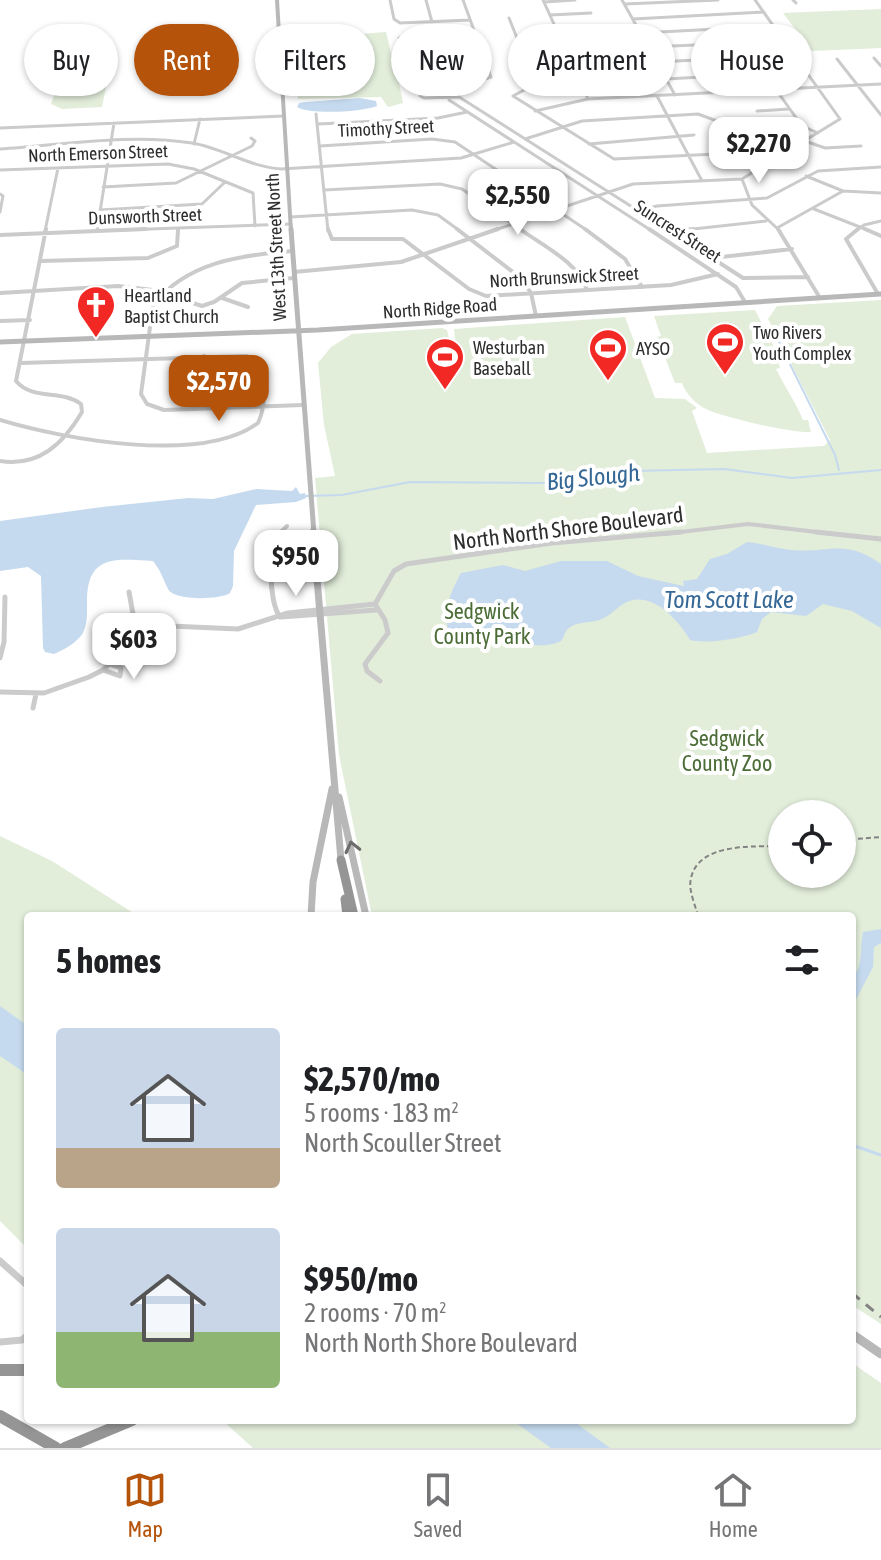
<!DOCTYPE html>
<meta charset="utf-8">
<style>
body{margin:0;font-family:"Asap Condensed",sans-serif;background:#f6f6f6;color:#202124;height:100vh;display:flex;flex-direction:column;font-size:30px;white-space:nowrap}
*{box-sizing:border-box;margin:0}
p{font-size:26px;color:#757577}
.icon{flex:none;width:44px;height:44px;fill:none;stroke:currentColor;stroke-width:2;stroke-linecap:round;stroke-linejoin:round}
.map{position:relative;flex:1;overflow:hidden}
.details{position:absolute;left:24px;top:912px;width:832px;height:512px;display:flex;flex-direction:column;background:#fff;border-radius:8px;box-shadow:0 2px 6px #0004}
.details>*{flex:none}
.top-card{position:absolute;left:24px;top:24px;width:834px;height:72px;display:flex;gap:16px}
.tools{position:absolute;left:768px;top:800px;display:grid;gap:16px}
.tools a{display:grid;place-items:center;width:88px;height:88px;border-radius:50%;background:#fff;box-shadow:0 2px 6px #0004;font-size:40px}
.price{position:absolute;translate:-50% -68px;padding:0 18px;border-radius:16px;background:#fff;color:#222;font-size:26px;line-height:52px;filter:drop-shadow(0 2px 4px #0008)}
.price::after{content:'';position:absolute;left:50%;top:48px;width:24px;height:18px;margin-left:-12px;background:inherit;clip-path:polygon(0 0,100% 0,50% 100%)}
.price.current{background:#b45309;color:#fff}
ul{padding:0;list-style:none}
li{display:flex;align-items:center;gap:24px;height:200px;padding:0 32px}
li span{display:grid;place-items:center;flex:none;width:224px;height:160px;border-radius:8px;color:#555}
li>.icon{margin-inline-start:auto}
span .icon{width:96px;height:96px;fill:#fffc;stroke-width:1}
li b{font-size:34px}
h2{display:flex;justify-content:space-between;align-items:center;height:96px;padding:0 32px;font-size:34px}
.chip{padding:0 28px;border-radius:36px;background:#fff;box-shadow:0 2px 6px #0004;font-size:28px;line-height:72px}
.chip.current{background:#b45309;color:#fff}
.menu{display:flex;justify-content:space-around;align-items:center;height:112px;border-top:2px solid #e0e0e0;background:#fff;font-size:22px;color:#757577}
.menu a{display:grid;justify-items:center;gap:4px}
.menu .current{color:#b45309}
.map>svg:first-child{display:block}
.green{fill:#e2edda;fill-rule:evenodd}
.water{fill:#c5daee}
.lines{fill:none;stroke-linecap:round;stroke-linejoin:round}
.stream-far1{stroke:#c5daee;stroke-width:2}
.stream{stroke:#c5daee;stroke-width:3}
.street-far3{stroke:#cbcbcb;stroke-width:3}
.street-far2{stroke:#cbcbcb;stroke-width:4}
.street-far1{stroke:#cbcbcb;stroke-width:5}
.street{stroke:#cbcbcb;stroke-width:7}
.secondary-far3{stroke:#b8b8b8;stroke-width:4}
.secondary-far2{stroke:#b8b8b8;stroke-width:5}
.secondary-far1{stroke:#b8b8b8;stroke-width:7}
.secondary{stroke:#b8b8b8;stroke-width:9}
.highway-far1{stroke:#959595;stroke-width:9}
.highway{stroke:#959595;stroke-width:12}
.rail-far1{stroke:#838383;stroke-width:2;stroke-dasharray:5 3;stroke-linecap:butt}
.rail{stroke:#838383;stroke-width:3;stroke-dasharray:10 8;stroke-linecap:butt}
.oneway{stroke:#6c6c6c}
.labels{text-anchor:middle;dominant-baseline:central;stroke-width:8;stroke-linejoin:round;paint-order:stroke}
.far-street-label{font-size:18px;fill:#2e2e2e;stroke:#fff}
.far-poi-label{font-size:18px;fill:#2e2e2e;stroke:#fff;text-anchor:start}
.street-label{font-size:22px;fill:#2e2e2e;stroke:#fff}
.park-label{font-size:22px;fill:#4c6d38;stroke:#fff}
.water-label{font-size:24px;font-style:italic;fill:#366896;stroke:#fff}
</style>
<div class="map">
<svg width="881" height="1448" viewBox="0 0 881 1448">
<rect width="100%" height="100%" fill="#fff"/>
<!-- green -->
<path class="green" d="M881,9V48L812,51L783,13Z
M386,32L392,57L456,96L450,99L409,74L398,78L403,103L388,107L381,97L298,99L295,66L351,62L347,35Z
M98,85L106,87L102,107L62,109L51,104L57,87Z
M881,300V1324L852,1305V916H372L339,755L315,478L335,476L324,425L318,363L331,347L352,334L442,328L447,330L451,346H456L454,329L625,317L655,398L685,399L697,408L692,411L707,453L824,446L830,440L768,319L777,306ZM782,814H842V874H782Z
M755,310L776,351L780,368L776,369C785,387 795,401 803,420H808L811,432C795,434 722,417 706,409C697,405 685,393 682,383H675L657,337L661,336L654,316Z
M0,836L52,861L138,916H28V1249L0,1221Z
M852,1363L881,1383V1448H253L222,1420H852Z"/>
<!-- water -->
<path class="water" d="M360,98L376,101L377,106C362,112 310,115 297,107L299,103L305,102Z
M296,487L300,494L305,493L306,498L296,502L256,505L234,551L233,586L230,593C220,600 174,601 168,589C163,579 161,571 153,561C116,559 87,554 87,601C87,613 88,628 80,637C73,645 63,650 54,654L45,652L43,648L41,576L28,567L0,571V521L102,507L188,498L213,499L256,489L292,491Z
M747,542C760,543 771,547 784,549C826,556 842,536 881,564V628L852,611L823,604L806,616L771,612L762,619L757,632C741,639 706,644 690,640C680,623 658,596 633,600C621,602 612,615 602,619C591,624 576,620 567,630C562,636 565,641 556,643C535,650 516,639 495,641C476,642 465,647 449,635C443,610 449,595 461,573L503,565L525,571L561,561H607L638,576L684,586L683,581L697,579L710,559L727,554Z
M881,929V943L874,947L873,967L852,1007V979C865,963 859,949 863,932Z
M0,1006L28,1026V1075L0,1056Z
M512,1420H572L610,1448H551Z"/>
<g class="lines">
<!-- stream-far1 -->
<path class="stream-far1" d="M773,330L835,455L839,470
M305,496L342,495L410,482L545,483L632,471L724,469L792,478L881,470"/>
<!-- stream -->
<path class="stream" d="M852,1145L881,1155"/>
<!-- street-far3 -->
<path class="street-far3" d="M390,0L394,19L400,23L470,20
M426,0L432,22
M463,0L491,77L458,88L456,95L670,231
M543,0L588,99
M622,0L675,95
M793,0L796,3
M544,2L575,0
M625,4L718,0
M550,15L591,13
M509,18L533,78L539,82
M633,19L764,12
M557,29L637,26
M641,33L774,26
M399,38L477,35
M410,39L414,58L461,87
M518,40L560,38
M564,46L607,44
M649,47L784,41
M874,58L881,66
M837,59L881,115
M657,62L795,55
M572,63L616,61
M439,74L451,68L441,36
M624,78L539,82L513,96L614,159L716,154L755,134
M666,79L807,71
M420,86V96L424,98L459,97
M777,91L802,126L818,133
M657,96L701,179
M449,100L652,231
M535,111L588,99L881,84
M757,111L789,109
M316,114L328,231
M318,124L438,118L467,112
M0,128L284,116
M525,139L582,121L698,114L790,148
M805,141L825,148L861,146
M194,144L200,119
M589,144L694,135
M320,146L432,139L455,142L588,231
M0,149C63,145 130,133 192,143C223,148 249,167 281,169L461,158L514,142
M0,170L168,164L194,169L253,193L255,226
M806,176L843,191L881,193
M742,179L752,205L780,231
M103,187L176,183L252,146L255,141L251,138
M324,190L440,184L462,189L523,231
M0,194L3,196L0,212
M814,209L870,231
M100,210L202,204L224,183
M638,211L657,206L767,198L818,171L881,167
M290,217L412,210L438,215L460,231
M777,228L843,191
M45,231L58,168
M93,231L291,224
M97,231L114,123
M492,231L633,184L742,179L840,119L755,0
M675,231L766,221
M856,231L864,225L881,221"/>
<!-- street-far2 -->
<path class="street-far2" d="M328,229L332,239H403L469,289L486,296L671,285L718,274
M457,229L522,279L531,293L536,316
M520,229C543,246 578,262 587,290
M585,229L625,259L642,287
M649,229L736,287L745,302
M667,229L743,278L808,277
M778,229L820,298
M858,229L846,239L878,294
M865,229L881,236
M671,232L693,229
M0,235L146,229
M292,251C241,255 187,262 153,305L141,394L147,404L164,410L303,405
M712,258L792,249
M41,261L148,258L177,246L178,230
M294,272L401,262L498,229
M0,293L118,286L153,290L202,306L214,302L242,283L294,278
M222,298L248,307
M0,321L30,320
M202,377L204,356
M0,420C63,439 202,465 258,423C267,404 267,367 247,356L21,363
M0,461C39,467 63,444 82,412L81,404C61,389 33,401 16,381L46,229
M279,534L287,526
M664,534L748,524L834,534"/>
<!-- street-far1 -->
<path class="street-far1" d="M816,532L881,539
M129,592L133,614L144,634
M280,617C268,601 268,547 281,532
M281,617L376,610
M0,658L4,642L5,597
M103,670L120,676L121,668L110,664
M380,681L367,671L365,664L388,633L385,620L375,604L394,571L406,564L552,543L681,532
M0,692L44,693L89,677L103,670L135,639L170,626L238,629L288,613L375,604
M33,708L36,694"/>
<!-- street -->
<path class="street" d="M0,1261L28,1286
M0,1342L22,1340L28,1335"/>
<!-- secondary-far3 -->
<path class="secondary-far3" d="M277,0L291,231"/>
<!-- secondary-far2 -->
<path class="secondary-far2" d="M291,229L314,534
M0,342L318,330L881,294"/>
<!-- secondary-far1 -->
<path class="secondary-far1" d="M313,532L341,860
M339,797L366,916
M311,916L313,882L332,789"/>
<!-- secondary -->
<path class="secondary" d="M852,1334L881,1354"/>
<!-- highway-far1 -->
<path class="highway-far1" d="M341,860L354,916
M345,899L347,916"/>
<!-- highway -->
<path class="highway" d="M0,1370H28
M0,1416L56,1448
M65,1448L132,1420"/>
<!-- rail-far1 -->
<path class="rail-far1" d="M842,840L881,837
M698,916C695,904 688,890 691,878C699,842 754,847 782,846"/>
<!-- rail -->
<path class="rail" d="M852,1293L881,1317"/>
</g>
<!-- one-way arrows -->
<defs><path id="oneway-chevron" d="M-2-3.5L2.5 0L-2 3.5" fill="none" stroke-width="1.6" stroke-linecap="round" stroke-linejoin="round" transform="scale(2)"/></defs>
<use class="oneway" href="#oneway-chevron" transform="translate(352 847) rotate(-103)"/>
<!-- icons -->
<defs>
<g id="church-pin" transform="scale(2)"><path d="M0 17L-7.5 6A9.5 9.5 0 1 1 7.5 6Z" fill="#f12824" stroke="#fff"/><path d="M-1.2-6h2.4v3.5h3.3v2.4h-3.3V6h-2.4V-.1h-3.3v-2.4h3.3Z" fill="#fff"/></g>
<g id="stadium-pin" transform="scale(2)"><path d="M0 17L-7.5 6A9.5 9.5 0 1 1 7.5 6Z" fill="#f12824" stroke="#fff"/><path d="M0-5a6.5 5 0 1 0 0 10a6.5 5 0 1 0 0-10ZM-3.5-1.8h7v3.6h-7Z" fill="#fff"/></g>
</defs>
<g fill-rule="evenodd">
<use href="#church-pin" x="96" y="305"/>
<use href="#stadium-pin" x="725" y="342"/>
<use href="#stadium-pin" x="608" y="348"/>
<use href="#stadium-pin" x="445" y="357"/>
</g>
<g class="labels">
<!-- far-street labels -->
<g class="far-street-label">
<text transform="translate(386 128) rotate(-3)">Timothy Street</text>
<text transform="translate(98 153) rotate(-2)">North Emerson Street</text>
<text transform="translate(145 216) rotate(-2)">Dunsworth Street</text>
<text transform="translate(678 231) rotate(33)">Suncrest Street</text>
<text transform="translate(276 247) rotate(-93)">West 13th Street North</text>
<text transform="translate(564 277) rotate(-3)">North Brunswick Street</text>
<text transform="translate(440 308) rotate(-4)">North Ridge Road</text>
</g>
<!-- far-poi labels -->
<g class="far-poi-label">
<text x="124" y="295">Heartland<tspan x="124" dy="21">Baptist Church</tspan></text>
<text x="753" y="332">Two Rivers<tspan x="753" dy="21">Youth Complex</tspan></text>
<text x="473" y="347">Westurban<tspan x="473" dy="21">Baseball</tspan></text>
<text x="636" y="348">AYSO</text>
</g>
<!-- street labels -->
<g class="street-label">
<text transform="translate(568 528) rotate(-7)">North North Shore Boulevard</text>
</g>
<!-- park labels -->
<g class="park-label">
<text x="482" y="611">Sedgwick<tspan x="482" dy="25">County Park</tspan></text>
<text x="727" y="738">Sedgwick<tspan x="727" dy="25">County Zoo</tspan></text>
</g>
<!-- water labels -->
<g class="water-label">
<text transform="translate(593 477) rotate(-6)">Big Slough</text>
<text x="729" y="599">Tom Scott Lake</text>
</g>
</g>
</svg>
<div class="tools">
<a><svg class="icon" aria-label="locate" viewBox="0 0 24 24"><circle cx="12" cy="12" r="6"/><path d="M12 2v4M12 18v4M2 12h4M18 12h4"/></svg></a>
</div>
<b class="price" style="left:759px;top:185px">$2,270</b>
<b class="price" style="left:518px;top:237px">$2,550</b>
<b class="price current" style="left:219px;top:423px">$2,570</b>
<b class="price" style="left:296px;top:598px">$950</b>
<b class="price" style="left:134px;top:681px">$603</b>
<div class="top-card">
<a class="chip">Buy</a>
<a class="chip current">Rent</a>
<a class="chip">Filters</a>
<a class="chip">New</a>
<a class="chip">Apartment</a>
<a class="chip">House</a>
</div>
<section class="details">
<h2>5 homes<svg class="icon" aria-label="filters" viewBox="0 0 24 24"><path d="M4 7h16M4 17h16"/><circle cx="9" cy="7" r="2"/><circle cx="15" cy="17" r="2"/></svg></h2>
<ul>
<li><span style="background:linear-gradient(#c9d6e8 75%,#b9a48a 0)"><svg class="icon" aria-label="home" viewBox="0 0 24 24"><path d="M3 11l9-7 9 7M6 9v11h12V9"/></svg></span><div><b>$2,570/mo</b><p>5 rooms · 183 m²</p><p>North Scouller Street</p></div></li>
<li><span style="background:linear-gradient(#c9d6e8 65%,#8fb573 0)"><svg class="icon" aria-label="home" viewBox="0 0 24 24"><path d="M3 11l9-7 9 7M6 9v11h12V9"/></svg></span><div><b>$950/mo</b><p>2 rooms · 70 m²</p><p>North North Shore Boulevard</p></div></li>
</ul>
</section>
</div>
<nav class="menu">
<a class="current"><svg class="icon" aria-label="map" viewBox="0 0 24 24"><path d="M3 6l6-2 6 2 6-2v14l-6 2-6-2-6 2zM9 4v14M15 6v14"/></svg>Map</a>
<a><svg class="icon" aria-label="saved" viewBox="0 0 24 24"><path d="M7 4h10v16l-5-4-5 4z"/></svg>Saved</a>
<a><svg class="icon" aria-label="home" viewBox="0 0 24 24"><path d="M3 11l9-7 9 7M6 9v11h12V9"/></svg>Home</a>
</nav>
